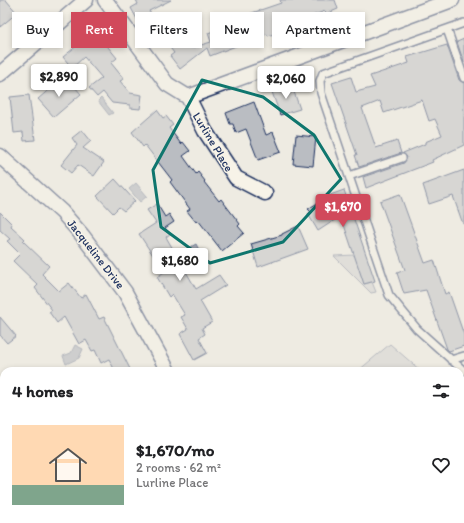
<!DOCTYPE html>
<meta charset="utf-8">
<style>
body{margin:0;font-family:Itim,sans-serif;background:#f6f6f6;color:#202124;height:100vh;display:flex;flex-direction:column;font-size:15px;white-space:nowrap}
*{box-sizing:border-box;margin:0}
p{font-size:13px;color:#757577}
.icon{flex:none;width:22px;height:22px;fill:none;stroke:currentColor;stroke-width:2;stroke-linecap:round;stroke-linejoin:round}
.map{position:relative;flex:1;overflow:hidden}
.sheet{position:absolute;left:0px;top:367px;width:464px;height:156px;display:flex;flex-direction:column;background:#fff;border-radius:12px 12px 0 0;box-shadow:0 2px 6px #0003}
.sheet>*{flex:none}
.hud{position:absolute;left:12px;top:12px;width:440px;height:36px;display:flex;gap:8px}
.price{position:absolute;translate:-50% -34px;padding:0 9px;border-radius:4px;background:#fff;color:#222;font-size:13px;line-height:26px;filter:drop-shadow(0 1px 2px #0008)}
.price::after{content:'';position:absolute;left:50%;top:24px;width:12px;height:9px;margin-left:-6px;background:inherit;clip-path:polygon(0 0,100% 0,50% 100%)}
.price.selected{background:#d1495b;color:#fff}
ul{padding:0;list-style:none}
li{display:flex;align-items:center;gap:12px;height:100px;padding:0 12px}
li span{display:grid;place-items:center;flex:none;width:112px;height:80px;border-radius:0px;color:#555}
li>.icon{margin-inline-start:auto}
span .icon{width:48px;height:48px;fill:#fffc;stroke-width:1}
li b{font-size:17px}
h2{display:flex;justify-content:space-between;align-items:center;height:48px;padding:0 12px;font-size:17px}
.pill{padding:0 14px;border-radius:0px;background:#fff;box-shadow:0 2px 6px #0003;font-size:14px;line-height:36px}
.pill.selected{background:#d1495b;color:#fff}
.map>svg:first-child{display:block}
.green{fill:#cfcfcf;stroke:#757f96}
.water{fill:#a6abb5;stroke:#6e7992}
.building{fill:#babdc2;stroke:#1b2f5e}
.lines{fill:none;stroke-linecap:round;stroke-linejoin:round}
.lane-casing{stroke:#1b2f5e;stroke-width:10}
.street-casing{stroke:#1b2f5e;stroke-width:17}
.secondary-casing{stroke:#1b2f5e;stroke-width:22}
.lane{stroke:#f7f3e8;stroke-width:7}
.street{stroke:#f7f3e8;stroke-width:14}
.secondary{stroke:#f7f3e8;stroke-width:19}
.marked{fill:none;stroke:#0f766e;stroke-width:3;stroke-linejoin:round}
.labels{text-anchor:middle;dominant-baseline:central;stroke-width:3;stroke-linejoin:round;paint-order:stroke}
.street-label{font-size:12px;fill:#1b2f5e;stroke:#f7f3e8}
</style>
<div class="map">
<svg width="464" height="523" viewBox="0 0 464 523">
<rect width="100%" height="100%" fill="#eeebe2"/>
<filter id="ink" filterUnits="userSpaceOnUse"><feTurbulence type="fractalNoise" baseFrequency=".025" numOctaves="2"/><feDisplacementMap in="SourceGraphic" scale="8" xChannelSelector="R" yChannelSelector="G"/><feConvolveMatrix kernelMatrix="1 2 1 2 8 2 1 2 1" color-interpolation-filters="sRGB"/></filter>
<g filter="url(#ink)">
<!-- green -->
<path class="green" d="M355,255L364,284L372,282L376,292L371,293L334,256Z
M390,344L421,371H358Z"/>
<!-- water -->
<path class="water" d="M101,98L113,113L109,115L98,101Z
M136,183L147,196L140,202L129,189Z
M196,244L200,252L186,260L183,257L182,252Z
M75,345L83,349L79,358L66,364L63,356L71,353Z"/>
<!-- building -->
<path class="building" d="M0,0H6L17,13L0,27Z
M136,0H171L149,11L151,14L138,21L131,8L138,4Z
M280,0H335L338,9L326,14L325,11L301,20L302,24L268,36L267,34L210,56L207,48L180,69L170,56L174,53L158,32L171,22L191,48L211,42L208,33L219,29L217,23L243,16L281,3Z
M95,31L117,58L111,63L124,79L120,81L130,93L142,95L140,109L130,108V105L112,103L103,92L97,97L89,88L102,78L84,57L72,68L63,57Z
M464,39V63L457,42Z
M447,45L459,80L464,83V145L432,160L433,162L366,188L363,177L404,163L407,157L403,153L425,144V142L442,135L435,119L429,121L422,100L384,113L380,101L362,108L376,148L397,141L401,153L359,167L355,155H357L332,83L351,77L356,92L375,87L370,76L409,63L407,57Z
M68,79L81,94L54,117L38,99L53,86L55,89Z
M292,86L300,109L280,115L272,92Z
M29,95L35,140L24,141L23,132L14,133L10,97Z
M254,102L266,135L273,132L281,152L258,160L246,129L236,133L233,124H230L226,113Z
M157,110L163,118L166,116L173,125L169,128L181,144L183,142L190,151L183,156L196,174L198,172L205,181L204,182L219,201L221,199L240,224L238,226L244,233L222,251L198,220L196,222L187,211L190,209L170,182L172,180L145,145L143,147L132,132Z
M82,130L91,141L83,148L104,162L94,176L78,165L71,173L61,165L77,145L72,138Z
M296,135L316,137L313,166L293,164Z
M464,170V224H463L453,196L429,204L423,185Z
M115,179L135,201L124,211L119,207L113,213L97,196Z
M344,190L375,281L364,284L341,216L318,231L308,214L311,212L308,209L330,195Z
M400,194L425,263L434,260L445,294L449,292L464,335V346L449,351L447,349L426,290L404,294L397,273L405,270L380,201Z
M157,204L165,217L169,214L174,222L165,228L170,234L166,237L196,289L219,275L226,285L200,301L212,322L202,328L205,334L199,338L207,353L194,360L180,334L188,329L181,317L185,315L172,294L169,297L157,277L164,272L139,234L156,223L147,210Z
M0,212L12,224L11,226L25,239L23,241L49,266L42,274L59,291L69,283L81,298L86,294L99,319L104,317L131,371H115L109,359L101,363L95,350L92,351L86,340L79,344L64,317L57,323L49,312L52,310L35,288L38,285L13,261L20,254L7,241L10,239L0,230Z
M298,226L308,249L258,267L251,244L282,235V234Z
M0,317L16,336L7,343L0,335Z"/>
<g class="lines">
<!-- lane casing -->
<g class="lane-casing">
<path id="lane" d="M464,23L323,73L320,81L321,93L389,295L417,329L464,371
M447,29L464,78
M349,176L402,158
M451,360L464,356"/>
</g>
<!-- street casing -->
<g class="street-casing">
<path id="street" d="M105,0L167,84L188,97
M0,74L86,0
M188,97L452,0
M188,97L205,131L236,178L265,193
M0,156L62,212L82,235L125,292L168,371
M0,434L4,440
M0,513L4,512
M245,519L247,523
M433,519L436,523"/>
</g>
<!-- secondary casing -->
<g class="secondary-casing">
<path id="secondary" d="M460,505L464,503
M411,523L422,519"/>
</g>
<!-- lane -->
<use href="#lane" class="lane"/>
<!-- street -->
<use href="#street" class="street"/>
<!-- secondary -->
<use href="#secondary" class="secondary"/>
</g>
</g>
<!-- marked area -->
<path d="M0 0H464V523H0ZM202,80L263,97L314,135L341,179L283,242L210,263L161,227L153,170Z" fill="#eeebe2" fill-opacity=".55" fill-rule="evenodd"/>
<path class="marked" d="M202,80L263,97L314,135L341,179L283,242L210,263L161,227L153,170Z"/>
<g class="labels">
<!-- street labels -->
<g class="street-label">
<text transform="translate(213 142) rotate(59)">Lurline Place</text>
<text transform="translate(96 254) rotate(52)">Jacqueline Drive</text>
</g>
</g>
</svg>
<b class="price" style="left:59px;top:98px">$2,890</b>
<b class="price" style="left:286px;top:100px">$2,060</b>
<b class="price selected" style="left:343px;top:228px">$1,670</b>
<b class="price" style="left:180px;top:282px">$1,680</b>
<div class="hud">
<a class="pill">Buy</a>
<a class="pill selected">Rent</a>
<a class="pill">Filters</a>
<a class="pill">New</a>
<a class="pill">Apartment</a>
</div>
<section class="sheet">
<h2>4 homes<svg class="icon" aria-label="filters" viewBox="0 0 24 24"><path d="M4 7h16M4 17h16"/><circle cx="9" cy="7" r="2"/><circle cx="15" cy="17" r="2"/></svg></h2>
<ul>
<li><span style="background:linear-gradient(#ffd9b3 75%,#7fa58c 0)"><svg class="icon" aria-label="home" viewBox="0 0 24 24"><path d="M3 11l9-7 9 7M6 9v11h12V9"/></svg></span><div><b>$1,670/mo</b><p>2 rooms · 62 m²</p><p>Lurline Place</p></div><svg class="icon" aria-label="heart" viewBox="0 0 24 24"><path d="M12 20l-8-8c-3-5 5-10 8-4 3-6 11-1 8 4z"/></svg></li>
</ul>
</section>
</div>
